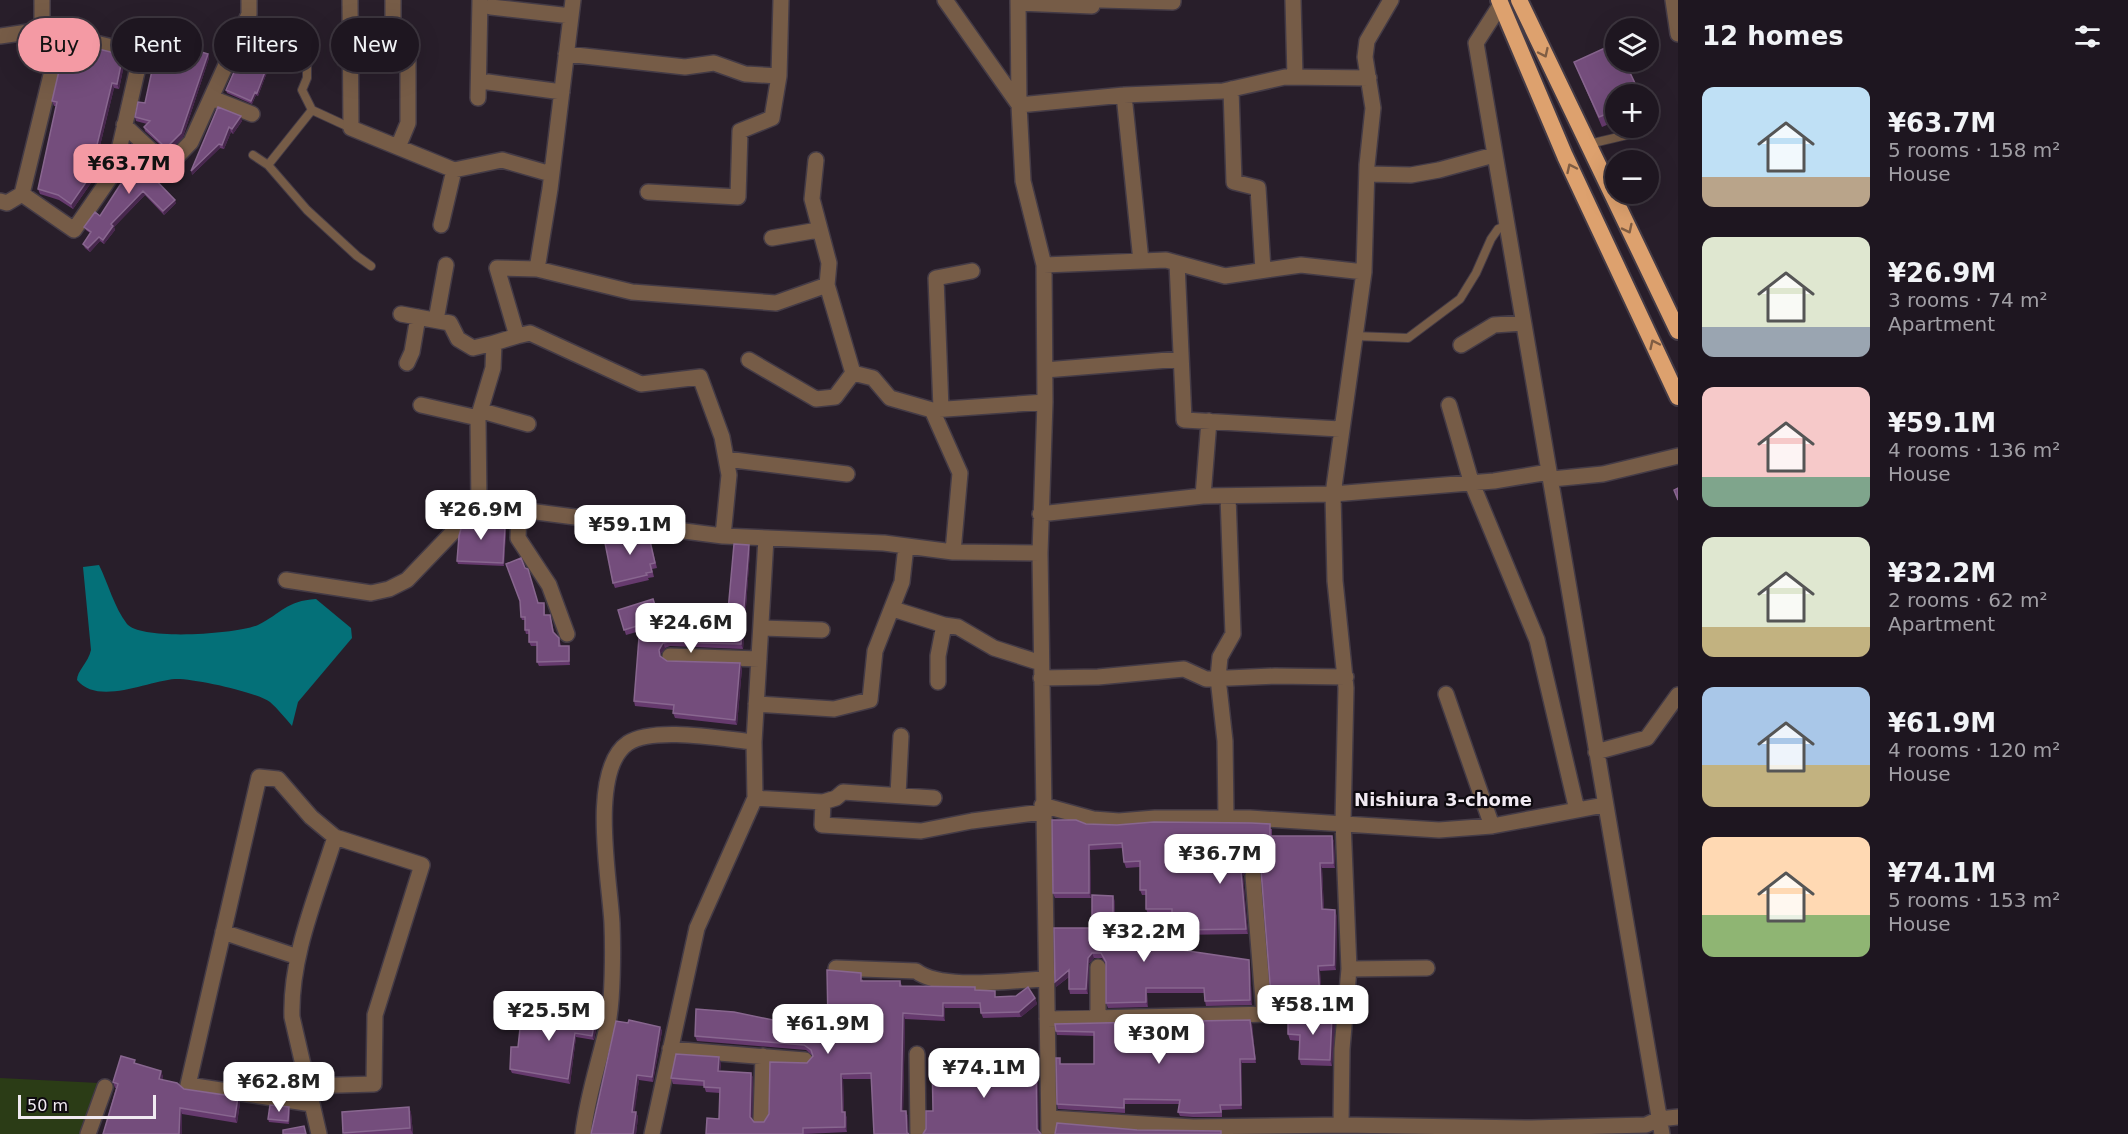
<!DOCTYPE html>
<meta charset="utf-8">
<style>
body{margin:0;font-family:"DejaVu Sans",sans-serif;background:#2b232d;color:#f1f3f6;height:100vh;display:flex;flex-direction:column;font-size:22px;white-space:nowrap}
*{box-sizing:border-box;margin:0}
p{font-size:20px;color:#a19fa5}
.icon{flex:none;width:33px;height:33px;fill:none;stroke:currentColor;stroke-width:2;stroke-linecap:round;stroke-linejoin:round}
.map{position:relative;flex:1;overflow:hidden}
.panel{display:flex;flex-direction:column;background:#1e1620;width:450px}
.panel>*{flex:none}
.top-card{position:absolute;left:18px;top:18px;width:570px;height:54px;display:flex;gap:12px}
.controls{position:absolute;left:1605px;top:18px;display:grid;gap:12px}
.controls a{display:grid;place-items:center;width:54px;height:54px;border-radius:50%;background:#1e1620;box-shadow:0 6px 24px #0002,0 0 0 2px #3c353e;font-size:30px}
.scale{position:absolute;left:18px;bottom:15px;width:138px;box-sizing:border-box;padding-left:6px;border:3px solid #f1eaf2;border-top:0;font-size:16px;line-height:21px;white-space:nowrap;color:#f1eaf2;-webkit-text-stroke:4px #0e0a0f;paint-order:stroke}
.price{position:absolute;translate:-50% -51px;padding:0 14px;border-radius:12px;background:#fff;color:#222;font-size:20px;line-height:39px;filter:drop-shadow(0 2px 3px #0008)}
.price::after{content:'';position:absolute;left:50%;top:36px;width:18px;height:14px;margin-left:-9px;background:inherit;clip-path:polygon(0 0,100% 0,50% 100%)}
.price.on{background:#f49aa4;color:#111}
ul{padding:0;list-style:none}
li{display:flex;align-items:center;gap:18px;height:150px;padding:0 24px}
li span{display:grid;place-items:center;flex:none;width:168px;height:120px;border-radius:12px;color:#555}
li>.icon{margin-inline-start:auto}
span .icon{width:72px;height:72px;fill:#fffc;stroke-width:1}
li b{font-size:26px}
h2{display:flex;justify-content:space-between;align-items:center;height:72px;padding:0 24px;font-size:26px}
.chip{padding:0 21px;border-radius:27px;background:#1e1620;box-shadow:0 6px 24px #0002,0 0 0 2px #3c353e;font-size:21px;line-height:54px}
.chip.on{background:#f49aa4;color:#111}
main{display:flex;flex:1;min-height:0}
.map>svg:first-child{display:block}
.green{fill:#2b3c16}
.water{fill:#047078}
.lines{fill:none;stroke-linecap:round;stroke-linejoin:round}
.service-casing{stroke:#443b46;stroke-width:10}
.minor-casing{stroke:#443b46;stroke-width:18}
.trunk-casing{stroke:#443b46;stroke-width:20}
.service{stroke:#765c47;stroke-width:8}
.minor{stroke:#765c47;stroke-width:15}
.trunk{stroke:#dda16e;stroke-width:16}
.wall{fill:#663a6e}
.shaded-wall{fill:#47274d}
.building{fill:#744d7c;stroke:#88668f;stroke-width:1.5}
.oneway{stroke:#805d43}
.labels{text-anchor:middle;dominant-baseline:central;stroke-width:4.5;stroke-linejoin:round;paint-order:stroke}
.neighbourhood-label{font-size:18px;font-weight:bold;fill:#f1eaf2;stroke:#0e0a0f}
</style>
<main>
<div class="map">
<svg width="1678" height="1134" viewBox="0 0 1678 1134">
<rect width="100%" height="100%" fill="#281e2a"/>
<!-- green -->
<path class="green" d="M0,1078L99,1083L82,1134H0Z"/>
<!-- water -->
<path class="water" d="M99,565C108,583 114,607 127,624C141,641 238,634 258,625C282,613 286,601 316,599L351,628L352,638L298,702L292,726C285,718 278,709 270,702C257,692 192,678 175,679C148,681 98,706 77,680C77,671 88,663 91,650L83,567Z"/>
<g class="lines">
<!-- service casing -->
<g class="service-casing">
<path id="service" d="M307,66V78L302,90L312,110L351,128
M1589,144L1627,135
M253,155L268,165L307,210L357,256L371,266
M268,165L312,110
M1354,336L1408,338L1460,299L1476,273L1491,239L1498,229L1505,226"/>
</g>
<!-- minor casing -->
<g class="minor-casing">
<path id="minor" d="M42,0V30
M350,0L351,128L454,170L502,160L551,174
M945,0L1019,105
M1018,0L1019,105L1023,181L1044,265L1045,402L1040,553L1049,1134
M1101,0L1173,2V0
M1293,0L1295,77
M1673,0L1678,34
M1018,3L1092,6L1093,0
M1501,4L1476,43L1662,1134
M491,7L571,16
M0,36L42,30L141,54L114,172L74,230L22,194
M350,40L408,41V123L398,147
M393,40V0
M236,44L276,59
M566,54L685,67L714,63L745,74L779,76
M488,82L562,92
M1231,89L1234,182L1258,188L1263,270
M1124,95L1141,261
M212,98L252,114
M478,98L480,0
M1019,105L1124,95L1223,91L1285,77L1369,78
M124,125L168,166L191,142L249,14V0
M816,160L812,199L829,263L827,285
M1367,174L1411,175L1439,170L1494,155
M648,192L738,197L740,131L772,118L779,76L781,0
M0,201L7,203L22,194L61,34
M441,225L454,170
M772,238L818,230
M1177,263L1184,420L1340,429
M1044,265L1166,260L1225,276L1301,265L1364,272
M537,269L550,189L573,0
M401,314L450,323L458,339L473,348L494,343
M436,320L446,265
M1461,345L1494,325L1523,323
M749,360L816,399L835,397L853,373
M407,363L412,352L418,317
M1045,370L1181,359
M421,405L478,418
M1449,405L1471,481L1537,640L1577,810
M941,409L936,278L972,271
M932,410L960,473L953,552
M482,411L528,424
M726,459L847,474
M1552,479L1603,474L1678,456
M1203,496L1209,421
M479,506L478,418L493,368L494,343L517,336
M519,511L518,538L549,585L567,634
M1040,514L1203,496L1333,494L1494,481L1549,472
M723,536L729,475L722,437L700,377L641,384L530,333L517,336L497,268L537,269L632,292L776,303L827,285L853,373L873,378L890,398L932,410L1045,402
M286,580L371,593L389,589L407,580L454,531L458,502L723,536L884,543L953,552L1040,553
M893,609L944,625
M761,628L822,630
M670,656L759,659
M1041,678L1098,677L1184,669L1206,679L1275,676L1346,677
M938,682V656L944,625L958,627L994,648L1041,663
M1446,694L1492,826
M756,704L834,709L870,700L875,651L902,582L906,546
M1596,752L1647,738L1678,695
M898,795L901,736
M755,798L823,802L822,825L921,831L972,821L1042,812
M823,802L836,798L843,792L934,798
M1042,805L1093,819L1119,821L1155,818H1250L1439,830L1492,826L1604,805
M1226,818L1225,741L1218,678L1220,657L1233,634L1228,496
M1253,876L1264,1013
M223,932L298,957
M836,968L916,971C942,991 1012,980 1046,979
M1349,969L1427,968
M1047,1019L1317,1013
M1098,1019V967
M670,1049L805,1060
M917,1054L918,1134
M307,1086L374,1084L375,1015L422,865L335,837L311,817L278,779L259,777L188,1085L312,1104
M1049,1118L1193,1127L1341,1125L1531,1128L1646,1125L1659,1119L1678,1117
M761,1119L763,1056
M1341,1125L1342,1049L1349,969L1343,822L1346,688L1335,581L1333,494L1364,272L1367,165L1373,108L1365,57L1367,41L1391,0
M88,1134L105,1087
M319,1134L292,1017C290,956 317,895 335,837
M583,1134C587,1096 600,1060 608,1023C613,1000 613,948 612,923C610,882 588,770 628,743C654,726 723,739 754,742L766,538
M652,1134L697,928L755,798L754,742"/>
</g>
<!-- trunk casing -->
<g class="trunk-casing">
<path id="trunk" d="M1499,0L1565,156L1678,397
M1519,0L1678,331"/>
</g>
<!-- service -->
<use href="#service" class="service"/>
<!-- minor -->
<use href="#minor" class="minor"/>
<!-- trunk -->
<use href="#trunk" class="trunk"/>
</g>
<!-- wall -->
<path class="wall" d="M208,54L209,58L183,137L168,152L145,131L144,127L147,124L136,121L135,117L145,103Z
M123,55L125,60L119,89L114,88L91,183L73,209L59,200L40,194L38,189L56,106H54L52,101Z
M1574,62L1616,94V121L1602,127Z
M268,64L269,67L258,96L256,95L252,104L227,93L226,90Z
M218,107L242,121L233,134L231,132L224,149L220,148L192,175Z
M155,165L157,169L150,175L176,203L164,215L145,195L114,227L115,230L104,244L100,241L90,252L85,248L83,244L90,233L86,230L84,227L100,216L129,176L124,171L123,167Z
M484,515L485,518V523L506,531L504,566L458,564L457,561Z
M648,532L657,568L652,569L654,577L648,578L649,580L615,588L613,583Z
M750,550L743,649L670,646L665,648L660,655L661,657L667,661L742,668L737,725L675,718L673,713V710L635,706L634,701L640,631L626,635L618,610L663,630L699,620L709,616L728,611Z
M521,601L544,603L545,607V615L551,619L554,632L559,638L561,646H569L570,650V665L539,666L537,662V646H531L529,642V634H526L525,630V620H522L521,617Z
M1086,824L1272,829V836H1332L1334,842L1335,868H1322L1324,910L1337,916L1336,970L1320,971L1322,1005L1292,1004L1291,1001L1273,1002L1271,996L1261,873L1258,868H1248L1243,876L1248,934L1174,935L1172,930V914H1148L1146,909V895H1142L1140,890V867L1126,868L1124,862L1123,848L1090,850L1091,898H1055L1053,893Z
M1115,901V936L1132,935L1133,943L1137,948L1249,960L1250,965L1252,1005L1206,1006L1205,1001V993H1147L1148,1007L1108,1008L1106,1003V964L1102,958H1094L1089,963L1088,994H1070L1069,989V977L1056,987L1092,928Z
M863,979V981H900L902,986L976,990L997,997L1035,998L1037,1004L1021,1017L983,1018L981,1013V1008H945V1021L905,1019L903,1111H906L908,1117L871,1079H843L844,1112L847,1118V1132L805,1134H706L719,1119L720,1093L706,1092L704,1086L673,1084L671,1078L721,1063L720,1071L751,1073L753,1078L752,1120L754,1122H764L813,1056L812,1055L806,1050L697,1041L695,1036L828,1022Z
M596,1015L598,1020L594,1040L576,1037L570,1084L512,1073L510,1069L518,1047Z
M1335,1021L1332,1066L1301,1065L1299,1059L1300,1041L1290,1040L1288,1034Z
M1174,1024H1252L1256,1063H1242V1109L1222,1110V1117H1193L1180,1116L1178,1112L1179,1104H1125V1113L1058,1109L1057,1104L1062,1062V1064H1094V1036L1057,1035L1056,1031Z
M660,1027L662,1031L653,1082L639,1080L634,1112H636L638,1117L636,1134H591Z
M137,1064L161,1071L163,1077L162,1080L184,1089L238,1097L240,1103L237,1123L182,1114V1134H103L116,1088H115L113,1082Z
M409,1107L411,1113L413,1134H344L343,1133Z
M290,1111L289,1124L269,1122L268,1119Z"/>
<!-- shaded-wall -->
<path class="shaded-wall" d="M208,54L209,58L183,137L168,152L166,148Z
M123,55L125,60L119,89L117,84Z
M268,64L269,67L258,96L257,93Z
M112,83L114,88L91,183L73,209L71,204Z
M255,92L256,95L252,104L251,101Z
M241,116L242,121L233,134L232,129Z
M229,127L231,132L224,149L222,145Z
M219,144L220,148L192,175L191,171Z
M155,165L157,169L149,176L148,172Z
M143,191L145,195L114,227L115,230L104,244L103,240L111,224Z
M175,200L176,203L164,215L163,211Z
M99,237L100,241L90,252L88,248Z
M505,527L506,531L504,566L503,563Z
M749,545L750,550L743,649L741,644Z
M663,643L665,648L660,655L662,661L659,650Z
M569,646L570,650V665L569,661Z
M740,663L742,668L737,725L735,720Z
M1332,836L1334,842L1335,868L1333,863Z
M1089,845L1090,850L1091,898L1089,893Z
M1246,862L1248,868L1243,876L1248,934L1246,929L1241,871Z
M1320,863L1322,868L1324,915L1322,909Z
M1113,896L1115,901L1114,941L1113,936Z
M1335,910L1337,916L1336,970L1334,965Z
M1092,953L1094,958L1089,963L1088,994L1086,989L1088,958Z
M1249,960L1250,965L1252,1005L1250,1000Z
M1318,966L1320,971L1322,1005L1320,999Z
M1069,970L1071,975L1056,987L1055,982Z
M1146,988L1147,993L1148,1007L1146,1002Z
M1035,998L1037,1004L1021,1017L1019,1012Z
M943,1003L945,1008V1021L943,1016Z
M903,1013L905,1019L903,1117L901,1111Z
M596,1015L598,1020L594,1040L592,1036Z
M1332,1015L1335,1021L1332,1066L1330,1060Z
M1250,1020L1252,1024L1256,1063L1255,1059Z
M660,1027L662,1031L653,1082L652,1077Z
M575,1033L576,1037L570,1084L568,1079Z
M1036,1055L1038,1061L1039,1134L1037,1129Z
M719,1057L721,1063L720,1077L718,1071Z
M957,1058L959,1063L960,1079L958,1074Z
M1240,1059L1242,1063V1109L1241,1105Z
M161,1071L163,1077L161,1085L159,1079Z
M751,1073L753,1078L752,1123L750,1117Z
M841,1074L843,1079L844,1118L842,1112Z
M637,1075L639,1080L634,1117L632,1112Z
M238,1097L240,1103L237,1123L235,1117Z
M289,1107L290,1111L289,1124L288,1121Z
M409,1107L411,1113L413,1134L410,1128Z
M180,1108L182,1114V1134H179Z
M906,1111L908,1117L909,1134H908Z
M636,1112L638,1117L636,1134H633Z
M845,1112L847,1118V1132L845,1127Z"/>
<!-- building -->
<path class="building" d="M66,41L123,55L117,84L112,83L89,178L71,204L58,195L38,189L57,102L52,101Z
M158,43L187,50L188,48L208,54L181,133L166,148L144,127L150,121L135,117L138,102L145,103Z
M1616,43V62H1625L1640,94H1616V110L1599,117L1574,62Z
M242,54L268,64L257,93L255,92L251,101L226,90Z
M218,107L241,116L232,129L229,127L222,145L219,144L191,171Z
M135,146L155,165L148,172L175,200L163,211L143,191L111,224L113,226L103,240L99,237L88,248L83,244L91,232L84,227L95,212L100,216L120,185L131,174L123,167L126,155Z
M1678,488V500L1674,490Z
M465,514L484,515V523L505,527L503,563L457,561L459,536Z
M640,531L648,532L655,563L650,564L652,572L646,573L647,575L613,583L605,543L608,542L607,538Z
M734,544L749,545L741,644L669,642L663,643L659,650L660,656L667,661L740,663L735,720L673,713L674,705L634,701L640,625L624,630L618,610L653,599L663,630L699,620V616H709V611H728Z
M521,558L525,568L528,569L538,603H544V615H550L553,632L559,638V646H569V661L537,662V642H529V630H525V617H521L520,601L506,564Z
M1052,820H1076L1086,824L1117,825L1154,822L1251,823L1270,824V836H1332L1333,863H1320L1322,909L1335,910L1334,965L1318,966L1320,999H1290V996H1271L1261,870L1256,862H1246L1241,871L1246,929L1172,930V909H1146V890H1140V861L1124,862L1122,843L1089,845V893H1053Z
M1092,895L1113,896V936L1132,935L1131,942L1135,943V948H1168L1249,960L1250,1000L1205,1001L1204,988H1146V1002L1106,1003V962L1101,953H1092L1088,958L1086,989H1069V970L1055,982L1054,928H1092Z
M827,970L861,973V981H900V986L975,987V990L995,991V997L1016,996L1028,987L1035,998L1019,1012L981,1013L980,1003H943V1016L903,1013L901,1111H906L907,1133L909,1134H874L871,1073L841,1074L842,1112H845V1127L803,1128V1134H706L707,1118L719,1119L720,1088L704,1087V1081L671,1078L676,1054L719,1057L718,1071L751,1073L750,1117L754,1122H764L769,1114L770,1062L807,1063L813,1056L811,1050L804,1045L695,1036L696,1009L734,1012L773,1020L828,1022Z
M522,1010L596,1015L592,1036L575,1033L568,1079L510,1069L511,1047H518Z
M1332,1015L1330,1060L1299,1059L1300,1035L1288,1034V1017Z
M629,1020L660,1027L652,1077L637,1075L632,1112H636L633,1134H591L616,1021L628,1023Z
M1250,1020L1255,1059H1240L1241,1105H1220L1221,1112L1192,1113L1178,1112L1180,1100L1124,1099V1108L1057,1104L1056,1058H1060V1064H1094V1032L1056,1031L1055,1024L1146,1022L1174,1024H1195V1021Z
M1003,1053L1036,1055L1037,1129L1041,1134H923L926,1129V1111H933L932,1058H957L958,1074L1002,1073Z
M121,1056L135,1060L134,1063L161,1071L159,1079L177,1083L184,1089L238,1097L235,1117L180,1108L179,1134H103L118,1084L113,1082Z
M270,1105L289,1107L288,1121L268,1119Z
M409,1107L410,1128L343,1133L342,1112Z
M1057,1123L1137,1130L1221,1131V1134H1055Z
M304,1126L306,1134H283V1130Z"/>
<!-- one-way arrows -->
<defs><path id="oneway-chevron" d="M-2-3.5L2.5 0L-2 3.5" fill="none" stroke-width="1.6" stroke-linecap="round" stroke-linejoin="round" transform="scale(1.5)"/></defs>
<g class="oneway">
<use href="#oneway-chevron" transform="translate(1544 53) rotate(65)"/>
<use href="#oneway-chevron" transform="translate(1571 168) rotate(-115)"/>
<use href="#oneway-chevron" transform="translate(1628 229) rotate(64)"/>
<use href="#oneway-chevron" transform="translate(1654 344) rotate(-115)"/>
</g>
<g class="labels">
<!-- neighbourhood labels -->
<g class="neighbourhood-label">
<text x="1443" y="799">Nishiura 3-chome</text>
</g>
</g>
</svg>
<div class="controls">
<a><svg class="icon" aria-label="layers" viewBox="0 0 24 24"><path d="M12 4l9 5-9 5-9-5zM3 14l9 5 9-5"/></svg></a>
<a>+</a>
<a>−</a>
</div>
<div class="scale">50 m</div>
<b class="price on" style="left:129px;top:195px">¥63.7M</b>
<b class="price" style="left:481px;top:541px">¥26.9M</b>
<b class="price" style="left:630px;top:556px">¥59.1M</b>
<b class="price" style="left:691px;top:654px">¥24.6M</b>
<b class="price" style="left:1220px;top:885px">¥36.7M</b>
<b class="price" style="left:1144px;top:963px">¥32.2M</b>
<b class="price" style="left:1313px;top:1036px">¥58.1M</b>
<b class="price" style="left:549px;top:1042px">¥25.5M</b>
<b class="price" style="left:828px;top:1055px">¥61.9M</b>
<b class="price" style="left:1159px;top:1065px">¥30M</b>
<b class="price" style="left:984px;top:1099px">¥74.1M</b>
<b class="price" style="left:279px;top:1113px">¥62.8M</b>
<div class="top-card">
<a class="chip on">Buy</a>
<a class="chip">Rent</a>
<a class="chip">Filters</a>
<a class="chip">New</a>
</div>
</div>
<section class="panel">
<h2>12 homes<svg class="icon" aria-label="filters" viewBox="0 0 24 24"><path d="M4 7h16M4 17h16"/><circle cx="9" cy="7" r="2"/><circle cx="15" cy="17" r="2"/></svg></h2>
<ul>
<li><span style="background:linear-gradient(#bfe0f5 75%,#b9a48a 0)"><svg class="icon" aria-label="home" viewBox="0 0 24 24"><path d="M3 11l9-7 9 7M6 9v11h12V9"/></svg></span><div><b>¥63.7M</b><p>5 rooms · 158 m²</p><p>House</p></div></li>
<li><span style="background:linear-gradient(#dfe7d0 75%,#9aa5b1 0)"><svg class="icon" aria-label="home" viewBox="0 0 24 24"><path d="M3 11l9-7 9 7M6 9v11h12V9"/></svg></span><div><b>¥26.9M</b><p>3 rooms · 74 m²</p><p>Apartment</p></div></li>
<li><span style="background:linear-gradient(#f6c9c9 75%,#7fa58c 0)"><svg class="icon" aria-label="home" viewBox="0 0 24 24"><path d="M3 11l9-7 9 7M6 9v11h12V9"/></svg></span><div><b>¥59.1M</b><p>4 rooms · 136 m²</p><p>House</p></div></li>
<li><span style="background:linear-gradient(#dfe7d0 75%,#c2b280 0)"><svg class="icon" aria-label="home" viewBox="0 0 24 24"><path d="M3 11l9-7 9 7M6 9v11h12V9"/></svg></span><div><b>¥32.2M</b><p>2 rooms · 62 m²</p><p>Apartment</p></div></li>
<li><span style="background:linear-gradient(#a9c7e8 65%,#c2b280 0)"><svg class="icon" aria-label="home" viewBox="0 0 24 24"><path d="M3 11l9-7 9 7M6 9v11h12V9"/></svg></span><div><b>¥61.9M</b><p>4 rooms · 120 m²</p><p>House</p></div></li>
<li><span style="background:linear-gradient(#ffd9b3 65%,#8fb573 0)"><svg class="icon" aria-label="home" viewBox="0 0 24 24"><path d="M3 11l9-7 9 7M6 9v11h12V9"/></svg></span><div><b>¥74.1M</b><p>5 rooms · 153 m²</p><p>House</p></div></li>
</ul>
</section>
</main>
